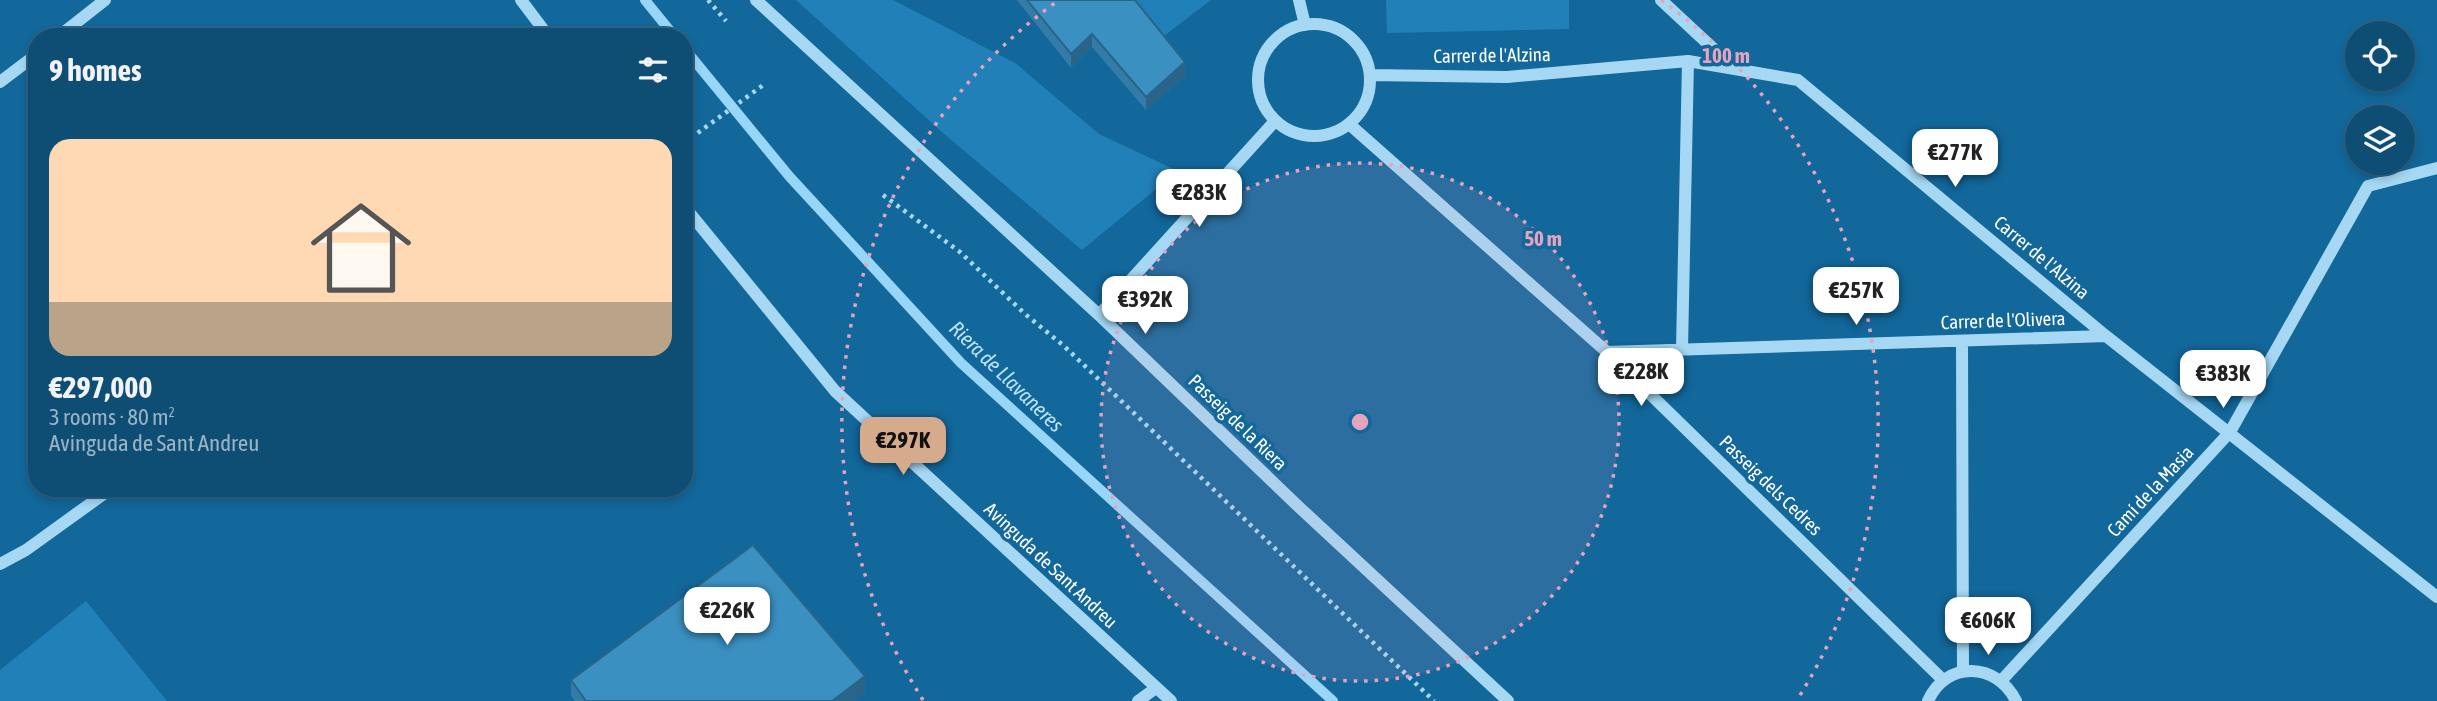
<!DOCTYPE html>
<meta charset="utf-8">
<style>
body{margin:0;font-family:"Asap Condensed",sans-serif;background:#1c577c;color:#f1f3f6;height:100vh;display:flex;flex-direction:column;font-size:26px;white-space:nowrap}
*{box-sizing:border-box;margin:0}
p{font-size:23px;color:#9bb4c5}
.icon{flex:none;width:38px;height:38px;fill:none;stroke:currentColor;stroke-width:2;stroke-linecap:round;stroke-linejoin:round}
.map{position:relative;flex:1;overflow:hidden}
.drawer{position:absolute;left:28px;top:28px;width:665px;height:469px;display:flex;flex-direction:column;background:#0e4d74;border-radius:28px;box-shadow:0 4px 10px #0003,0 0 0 2px #2e6486}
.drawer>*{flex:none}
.controls{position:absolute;left:2345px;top:21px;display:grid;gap:14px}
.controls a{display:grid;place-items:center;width:70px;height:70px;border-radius:50%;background:#0e4d74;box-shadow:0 4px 10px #0003,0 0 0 2px #2e6486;font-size:35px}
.price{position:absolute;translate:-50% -60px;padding:0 16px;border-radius:14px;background:#fff;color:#222;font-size:23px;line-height:46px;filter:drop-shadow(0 2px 4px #0008)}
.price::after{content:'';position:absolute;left:50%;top:42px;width:21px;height:16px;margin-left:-10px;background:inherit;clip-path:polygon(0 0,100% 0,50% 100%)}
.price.current{background:#d6ab8b;color:#111}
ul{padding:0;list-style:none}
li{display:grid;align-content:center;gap:14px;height:371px;padding:0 21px}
li span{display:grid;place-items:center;height:217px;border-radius:21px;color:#555}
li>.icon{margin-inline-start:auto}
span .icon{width:126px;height:126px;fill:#fffc;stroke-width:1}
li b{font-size:30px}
h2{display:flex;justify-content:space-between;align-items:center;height:84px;padding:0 21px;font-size:30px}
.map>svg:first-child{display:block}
.green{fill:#2180b8}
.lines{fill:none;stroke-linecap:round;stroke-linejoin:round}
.stream{stroke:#98d6f7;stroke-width:10}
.path{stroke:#a6d8f4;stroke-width:4.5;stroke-dasharray:3.5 5;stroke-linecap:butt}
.minor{stroke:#a6d8f4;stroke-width:12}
.wall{fill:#337ca7}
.shaded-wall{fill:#296588}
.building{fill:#3b90c2;stroke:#296588;stroke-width:2}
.ring{fill:none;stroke:#e7a3bd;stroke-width:3.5;stroke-dasharray:3.5 7}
.labels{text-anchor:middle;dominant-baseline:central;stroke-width:7;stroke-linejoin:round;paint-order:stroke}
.street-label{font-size:19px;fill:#fff;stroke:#12679b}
.water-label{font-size:21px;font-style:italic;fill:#bbe4fa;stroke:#12679b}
.centre{fill:#e7a3bd;stroke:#12679b;stroke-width:3.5}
.ring-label{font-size:21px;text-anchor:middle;font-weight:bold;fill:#e7a3bd;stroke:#12679b;stroke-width:7;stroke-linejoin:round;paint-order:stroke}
</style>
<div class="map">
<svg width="2437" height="701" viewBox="0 0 2437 701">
<rect width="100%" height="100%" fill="#12679b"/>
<!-- green -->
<path class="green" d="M796,0H893L1015,63L1099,134L1178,171L1082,250L943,133Z
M1129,0H1211L1160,39Z
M1386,0H1569V29L1387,33Z
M86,601L167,701H0V670Z"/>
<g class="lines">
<!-- stream -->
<path class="stream" d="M645,0L675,37
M684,48L789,176L961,363L1333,701"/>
<!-- path -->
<path class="path" d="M708,0L726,21
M684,143L766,83
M883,195L960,252L1025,314L1064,346L1434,701"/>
<!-- minor -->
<path class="minor" d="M521,0L549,37
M756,0L1099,315L1300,508L1508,701
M1299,0L1305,25
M1661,0L1733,67
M1258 80a56 56 0 1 1 112 0a56 56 0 1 1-112 0Z
M58,37L105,0
M1370,75L1507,77L1688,61L1798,80L2106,336L2437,597
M0,82L37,54
M1349,124L1607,352L1943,680
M684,206L835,391L1171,701
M1099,315L1275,121
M1962,341L1963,672
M1682,349L1688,61
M1607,352L2106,336
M0,564L26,550L112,488
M2001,681L2230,432L2368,186L2437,168
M1138,701L1156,688
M1928,701C1946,660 1997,662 2016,701"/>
</g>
<!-- wall -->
<path class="wall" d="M1017,0H1135L1185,76L1146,110L1092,47L1071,68Z
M571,680L865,693L854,701H575L571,696Z"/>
<!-- shaded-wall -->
<path class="shaded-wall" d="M1092,34V47L1071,68V54Z
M1185,62V76L1146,110V97Z
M865,676V693L854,701H832Z"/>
<!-- building -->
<path class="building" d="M1027,0H1135L1185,62L1146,97L1092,34L1071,54Z
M753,545L865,676L832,701H586L571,680Z"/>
<!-- distance rings -->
<circle cx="1360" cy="422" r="259" fill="#e7a3bd" fill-opacity=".12"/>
<g class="ring">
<circle cx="1360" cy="422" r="259"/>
<path d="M923 700A518 518 0 0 1 1059 0M1661 0A518 518 0 0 1 1797 700"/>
</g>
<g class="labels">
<!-- street labels -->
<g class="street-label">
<text transform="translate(1492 55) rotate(-1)">Carrer de l'Alzina</text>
<text transform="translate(2042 257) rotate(40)">Carrer de l'Alzina</text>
<text transform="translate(2003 320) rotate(-2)">Carrer de l'Olivera</text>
<text transform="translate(1238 422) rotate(44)">Passeig de la Riera</text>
<text transform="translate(1771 485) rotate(44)">Passeig dels Cedres</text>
<text transform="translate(2150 491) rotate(-47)">Camí de la Masia</text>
<text transform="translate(1051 565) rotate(43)">Avinguda de Sant Andreu</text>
</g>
<!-- water labels -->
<g class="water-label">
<text transform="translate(1007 376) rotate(44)">Riera de Llavaneres</text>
</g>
</g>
<circle cx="1360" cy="422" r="10" class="centre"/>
<g class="ring-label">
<text x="1726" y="63">100 m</text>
<text x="1543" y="246">50 m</text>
</g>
</svg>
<div class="controls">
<a><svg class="icon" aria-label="locate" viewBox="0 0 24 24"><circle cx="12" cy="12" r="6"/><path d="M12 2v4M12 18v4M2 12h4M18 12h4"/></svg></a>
<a><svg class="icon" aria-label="layers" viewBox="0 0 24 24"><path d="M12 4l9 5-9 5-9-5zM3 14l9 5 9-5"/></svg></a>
</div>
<b class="price" style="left:1955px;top:189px">€277K</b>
<b class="price" style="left:1199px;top:229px">€283K</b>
<b class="price" style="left:1856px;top:327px">€257K</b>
<b class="price" style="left:1145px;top:336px">€392K</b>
<b class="price" style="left:1641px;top:408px">€228K</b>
<b class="price" style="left:2223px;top:410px">€383K</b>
<b class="price current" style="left:903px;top:477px">€297K</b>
<b class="price" style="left:727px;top:647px">€226K</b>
<b class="price" style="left:1988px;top:657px">€606K</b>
<section class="drawer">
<h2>9 homes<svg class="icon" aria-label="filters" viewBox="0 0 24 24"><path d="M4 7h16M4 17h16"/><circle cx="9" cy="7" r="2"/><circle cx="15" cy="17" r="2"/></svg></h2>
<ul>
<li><span style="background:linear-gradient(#ffd9b3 75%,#b9a48a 0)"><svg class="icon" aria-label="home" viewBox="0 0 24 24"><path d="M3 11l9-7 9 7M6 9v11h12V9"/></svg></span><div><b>€297,000</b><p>3 rooms · 80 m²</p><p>Avinguda de Sant Andreu</p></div></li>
</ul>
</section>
</div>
